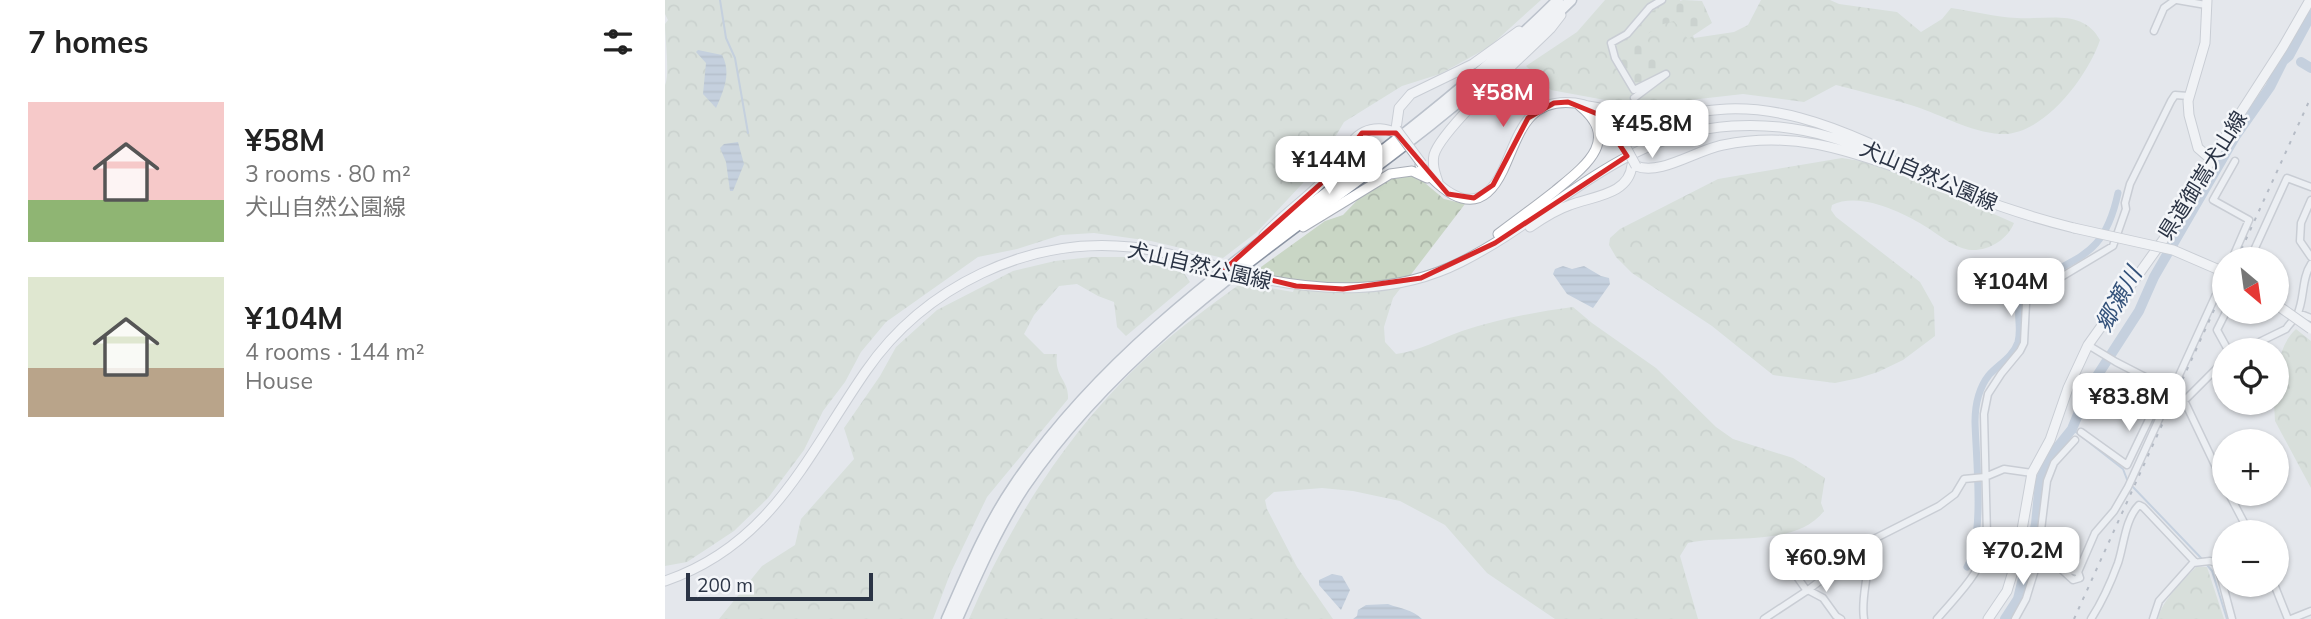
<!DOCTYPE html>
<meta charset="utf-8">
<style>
body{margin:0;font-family:Mulish,"Noto Sans JP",sans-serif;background:#f2f2f2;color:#222;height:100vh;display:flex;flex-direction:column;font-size:26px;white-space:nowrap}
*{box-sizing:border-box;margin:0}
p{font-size:23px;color:#767676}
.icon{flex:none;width:38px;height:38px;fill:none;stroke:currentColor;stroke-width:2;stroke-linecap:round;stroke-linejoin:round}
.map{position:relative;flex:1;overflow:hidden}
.drawer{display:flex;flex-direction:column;background:#fff;width:665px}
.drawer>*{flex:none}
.needle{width:46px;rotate:151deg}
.controls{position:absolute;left:1547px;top:247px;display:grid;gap:14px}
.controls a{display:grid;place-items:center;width:77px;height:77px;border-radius:50%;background:#fff;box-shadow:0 2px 5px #0004;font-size:35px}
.scale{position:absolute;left:21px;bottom:18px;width:187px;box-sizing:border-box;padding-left:7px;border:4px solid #2b3445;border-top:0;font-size:19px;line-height:24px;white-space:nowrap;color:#2b3445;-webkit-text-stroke:5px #f4f6f9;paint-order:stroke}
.price{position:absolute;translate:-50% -60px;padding:0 16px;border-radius:14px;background:#fff;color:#222;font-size:23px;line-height:46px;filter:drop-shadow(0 2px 4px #0008)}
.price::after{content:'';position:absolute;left:50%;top:42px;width:21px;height:16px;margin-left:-10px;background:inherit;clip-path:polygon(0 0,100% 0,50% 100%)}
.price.selected{background:#d1495b;color:#fff}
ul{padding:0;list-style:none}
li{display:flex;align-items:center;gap:21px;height:175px;padding:0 28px}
li span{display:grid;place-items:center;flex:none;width:196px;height:140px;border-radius:0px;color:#555}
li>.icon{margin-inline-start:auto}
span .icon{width:84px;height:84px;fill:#fffc;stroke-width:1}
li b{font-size:30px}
h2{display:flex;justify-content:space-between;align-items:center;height:84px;padding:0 28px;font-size:30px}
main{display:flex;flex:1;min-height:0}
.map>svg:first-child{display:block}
.forest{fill:url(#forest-crowns)}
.cemetery{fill:url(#cemetery-stones)}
.water{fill:url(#water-rules)}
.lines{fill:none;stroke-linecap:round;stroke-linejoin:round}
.stream{stroke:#9fb4cc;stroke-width:2}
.canal{stroke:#9fb4cc;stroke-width:7}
.river{stroke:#9fb4cc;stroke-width:10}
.minor-casing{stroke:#a9aeb7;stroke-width:9}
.secondary-casing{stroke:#a9aeb7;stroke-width:11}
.trunk-casing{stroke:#8b94a3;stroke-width:13}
.minor{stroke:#f7f8fa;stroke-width:6}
.secondary{stroke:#fff;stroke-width:9}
.trunk{stroke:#fff;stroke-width:10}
.rail{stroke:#7d8696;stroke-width:2;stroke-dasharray:3.5 7;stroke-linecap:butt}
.secondary-bridge-casing{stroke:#a9aeb7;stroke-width:11;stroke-linecap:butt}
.secondary-bridge{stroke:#fff;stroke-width:9}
.marked{fill:none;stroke:#d62828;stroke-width:5;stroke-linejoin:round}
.labels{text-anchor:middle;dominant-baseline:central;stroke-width:5;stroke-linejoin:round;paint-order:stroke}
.street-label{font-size:21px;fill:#2b3445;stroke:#f4f6f9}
.water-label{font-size:23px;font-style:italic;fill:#34527a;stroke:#f4f6f9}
</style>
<main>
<section class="drawer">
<h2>7 homes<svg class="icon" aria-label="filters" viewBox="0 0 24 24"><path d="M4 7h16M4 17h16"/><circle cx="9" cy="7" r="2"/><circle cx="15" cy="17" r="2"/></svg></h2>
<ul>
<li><span style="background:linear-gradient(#f6c9c9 70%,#8fb573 0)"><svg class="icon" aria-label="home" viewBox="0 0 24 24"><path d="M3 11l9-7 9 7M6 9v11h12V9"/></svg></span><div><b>¥58M</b><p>3 rooms · 80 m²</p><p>犬山自然公園線</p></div></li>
<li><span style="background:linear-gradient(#dfe7d0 65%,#b9a48a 0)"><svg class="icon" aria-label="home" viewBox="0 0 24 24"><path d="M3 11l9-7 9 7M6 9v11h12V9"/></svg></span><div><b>¥104M</b><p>4 rooms · 144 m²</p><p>House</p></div></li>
</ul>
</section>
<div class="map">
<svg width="1646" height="619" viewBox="0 0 1646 619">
<defs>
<pattern id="forest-crowns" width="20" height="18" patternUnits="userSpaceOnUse" patternTransform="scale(1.75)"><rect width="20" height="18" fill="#c9d6c5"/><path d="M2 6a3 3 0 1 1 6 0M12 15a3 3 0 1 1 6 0" fill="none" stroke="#adb8ab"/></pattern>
<pattern id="cemetery-stones" width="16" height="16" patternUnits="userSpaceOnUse" patternTransform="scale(1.75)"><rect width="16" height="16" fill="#c9d6c5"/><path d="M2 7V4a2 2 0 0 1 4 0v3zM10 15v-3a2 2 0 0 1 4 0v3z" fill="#adb8ab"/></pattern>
<pattern id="water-rules" width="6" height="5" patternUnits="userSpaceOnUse" patternTransform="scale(1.75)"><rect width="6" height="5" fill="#9fb4cc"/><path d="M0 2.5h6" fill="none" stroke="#8293a7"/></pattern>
</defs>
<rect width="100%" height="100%" fill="#e4e7ec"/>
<!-- forest -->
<path class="forest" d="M0,0H876L824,47L775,74L737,86L679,122L652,168L592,232L558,258L486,241L429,233L396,235L352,249L313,257L221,322L196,352L180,382L158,411L139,450L103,498L69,531L22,562L0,566V85C5,74 0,39 0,24L3,20L0,14Z
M940,0H1015L1029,38L1069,32L1083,25L1096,0H1165L1174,4L1232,12L1256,32L1277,19L1286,8C1308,11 1330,17 1352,18C1382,20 1418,8 1435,40C1423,76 1378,137 1335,134C1305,132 1277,115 1249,106C1223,98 1197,92 1171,85L1139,102L1078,94L990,104L940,100L886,90L861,66L912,32Z
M1177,158L1202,162L1239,174L1349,223C1343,239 1324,251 1306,250C1292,249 1275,236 1263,228C1238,212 1194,191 1167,205L1166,210L1171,217L1255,282L1269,307L1270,336L1238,360L1213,372L1194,378L1170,383L1108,375L1047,326L967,273L951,257L944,245L945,238L955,229L1053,179Z
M738,174L754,178L779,199L800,204L728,298L719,327L720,342L731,354C755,351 774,339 797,331C834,319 870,312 908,307L927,323L991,368L1051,427L1068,439L1128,458L1160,478L1156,503L1159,511C1130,548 1064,534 1023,543L1015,556L1033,619H890L822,573L780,525L735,501L688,491L657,488L609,492L600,500L602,509L632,567L668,619H304C347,518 409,422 491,349C518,325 548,304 576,283L628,292L632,281L596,273V267L660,221L678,215L703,189Z
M426,257H462L519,273L525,282L461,336L452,327L449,302L433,296L412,284L394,286L369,315L359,334L379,354H392C389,378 404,379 403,399L322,497L285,574L268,619H54L97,566L130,545L136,519L189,459L179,428L215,376L231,347L272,310L348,271L390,261Z
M1631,329L1646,341V488L1610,421L1609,403L1612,402C1612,376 1611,348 1631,329Z
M1531,567H1542L1559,619H1493C1497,600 1518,581 1531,567Z"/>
<!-- cemetery -->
<path class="cemetery" d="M1018,0L1037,1L1047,23L1023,39L1009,21L995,25L980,36L999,71L971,86L952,57L950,44L972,31C975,10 1002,6 1018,0Z"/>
<!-- water -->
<path class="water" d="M33,50L57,55C67,73 58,92 51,108L38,94L41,63L31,52Z
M73,142L79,164L68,191H65L61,162L55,148L59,144Z
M898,266L907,269L919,266L936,276L944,278L945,284L928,308L902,294L888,274L890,269Z
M667,574L677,576L685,590L676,610L654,585V580Z
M723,604C736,609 747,609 757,619H688L692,616L693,610L701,605Z"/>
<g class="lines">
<!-- stream -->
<path class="stream" d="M55,0L61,38L70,58L83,133
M1407,429L1458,469L1463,482
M1467,486L1538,560
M1542,565L1547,571L1562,619"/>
<!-- canal -->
<path class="canal" d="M1302,567C1320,536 1311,460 1310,422C1310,405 1313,389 1324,375C1334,364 1348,357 1353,342C1358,323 1347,310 1361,289C1408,254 1438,263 1453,193"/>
<!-- river -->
<path class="river" d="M1636,62L1646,68
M1340,619L1353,599L1371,524L1375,482L1383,459L1407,429L1423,390L1474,311L1489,277L1570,137L1605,87L1618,61L1624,56L1646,15"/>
<!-- minor casing -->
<g class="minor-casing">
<path id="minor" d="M1512,0L1541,5
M1489,31L1499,8L1510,0
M969,98L1001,74L969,90L950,58L946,43L962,34L985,7L997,0
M1646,200L1636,223L1635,241L1646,257
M1567,259L1584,220L1548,200L1570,161
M1585,259L1622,178L1646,187
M1561,312L1552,330L1563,350
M1633,313L1646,318
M1423,345L1451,362L1517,396L1559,484
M1578,350L1621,329C1624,324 1629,320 1632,315C1640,299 1636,279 1646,264
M1520,400L1559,361
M1416,432L1462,465L1499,388
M1564,494L1584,532
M1352,558L1413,572L1415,578L1408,580L1396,569
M1559,568L1555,574L1567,619
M1413,572L1430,533L1449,511L1463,487L1559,277
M1130,574L1142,591
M1609,584L1623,619
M1143,590L1158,598L1171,616L1176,619
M1099,619L1143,590L1201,546L1205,541L1274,506L1290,494L1299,479L1320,477L1339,469L1367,473
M1199,619C1195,594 1207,571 1201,546
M1272,619C1292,595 1321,570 1322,536L1319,414L1323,394L1336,374L1355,351L1359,343L1361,303L1368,294L1448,246L1461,209L1460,203L1465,184L1506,101L1510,95L1523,96
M1350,619L1361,599L1372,563L1382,481L1389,463L1410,440
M1426,619C1437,602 1446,582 1453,563C1459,545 1460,519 1474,505L1478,507L1530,562
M1488,619L1494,601L1528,563L1545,561L1559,565
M1626,619L1646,611"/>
</g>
<!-- secondary casing -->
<g class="secondary-casing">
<path id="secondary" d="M1542,0L1540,43L1523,101L1524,115L1533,148L1547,160
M923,106C941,108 957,116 976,117C1004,119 1033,110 1062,109C1112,107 1159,123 1204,143
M731,129L734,108L746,94L808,64L854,31
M755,165C781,196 814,221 838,170C854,136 861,97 910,103C934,106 947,121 958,142
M971,166C995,176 1031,150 1058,145C1126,131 1177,148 1241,171
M773,182C770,173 767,165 769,155C776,129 862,52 886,28L896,15
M638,227L725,174L747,171L762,178
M865,227C878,218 890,210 905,205C928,196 964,195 967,165
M833,234C852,220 871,206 890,191C919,167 957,140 915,106
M599,235C621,211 651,193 671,166C680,154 685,139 699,132C709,127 721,128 731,133
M589,277C658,292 731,295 796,262C890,215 955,133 1067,126C1161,120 1221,160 1303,194C1338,208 1373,219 1409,228
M0,581C106,545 142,456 201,371C259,287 363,236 466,247C493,250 518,257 544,264
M1323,619L1342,591L1352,558L1367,473L1385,440L1403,388L1423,345L1511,222L1551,151L1618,47L1645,0"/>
</g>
<!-- trunk casing -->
<g class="trunk-casing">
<path id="trunk" d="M282,619C302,574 321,527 349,486C443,346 584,252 716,152C778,104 838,55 893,0
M292,619C312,574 332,528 359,487C455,346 601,251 734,149C795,103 852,53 906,0"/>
</g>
<!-- minor -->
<use href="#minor" class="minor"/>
<!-- secondary -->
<use href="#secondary" class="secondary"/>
<!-- trunk -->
<use href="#trunk" class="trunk"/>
<!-- rail -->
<path class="rail" d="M1572,259L1646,97
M1409,619L1559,288"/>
<!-- secondary-bridge casing -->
<g class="secondary-bridge-casing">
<path id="secondary-bridge" d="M731,129L757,164
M958,142L971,166
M1409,228L1508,250L1559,272
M544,264L589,277
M1612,305L1646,329"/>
</g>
<!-- secondary-bridge -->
<use href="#secondary-bridge" class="secondary-bridge"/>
</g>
<!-- marked area -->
<path d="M0 0H1646V619H0ZM903,102L935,115L962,156L830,243L756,278L678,289L631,286L560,269L661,179L697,133H731L783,194L809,198L828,185L863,118L889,103Z" fill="#e4e7ec" fill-opacity=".55" fill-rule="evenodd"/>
<path class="marked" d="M903,102L935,115L962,156L830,243L756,278L678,289L631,286L560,269L661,179L697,133H731L783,194L809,198L828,185L863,118L889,103Z"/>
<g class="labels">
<!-- street labels -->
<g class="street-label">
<text transform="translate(1264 175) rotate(23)">犬山自然公園線</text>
<text transform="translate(1537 175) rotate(-58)">県道御嵩犬山線</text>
<text transform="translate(535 265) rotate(13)">犬山自然公園線</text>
</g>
<!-- water labels -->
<g class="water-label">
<text transform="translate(1453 299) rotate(-61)">郷瀬川</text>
</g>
</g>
</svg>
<div class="controls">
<a><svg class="needle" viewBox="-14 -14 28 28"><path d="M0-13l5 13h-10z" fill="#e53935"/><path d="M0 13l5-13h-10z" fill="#767676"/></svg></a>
<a><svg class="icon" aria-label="locate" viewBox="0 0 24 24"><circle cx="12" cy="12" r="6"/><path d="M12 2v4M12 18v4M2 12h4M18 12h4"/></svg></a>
<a>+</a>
<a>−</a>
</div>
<div class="scale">200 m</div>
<b class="price selected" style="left:838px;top:129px">¥58M</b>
<b class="price" style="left:987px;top:160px">¥45.8M</b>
<b class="price" style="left:664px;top:196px">¥144M</b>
<b class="price" style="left:1346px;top:318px">¥104M</b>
<b class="price" style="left:1464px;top:433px">¥83.8M</b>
<b class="price" style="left:1358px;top:587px">¥70.2M</b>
<b class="price" style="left:1161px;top:594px">¥60.9M</b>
</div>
</main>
